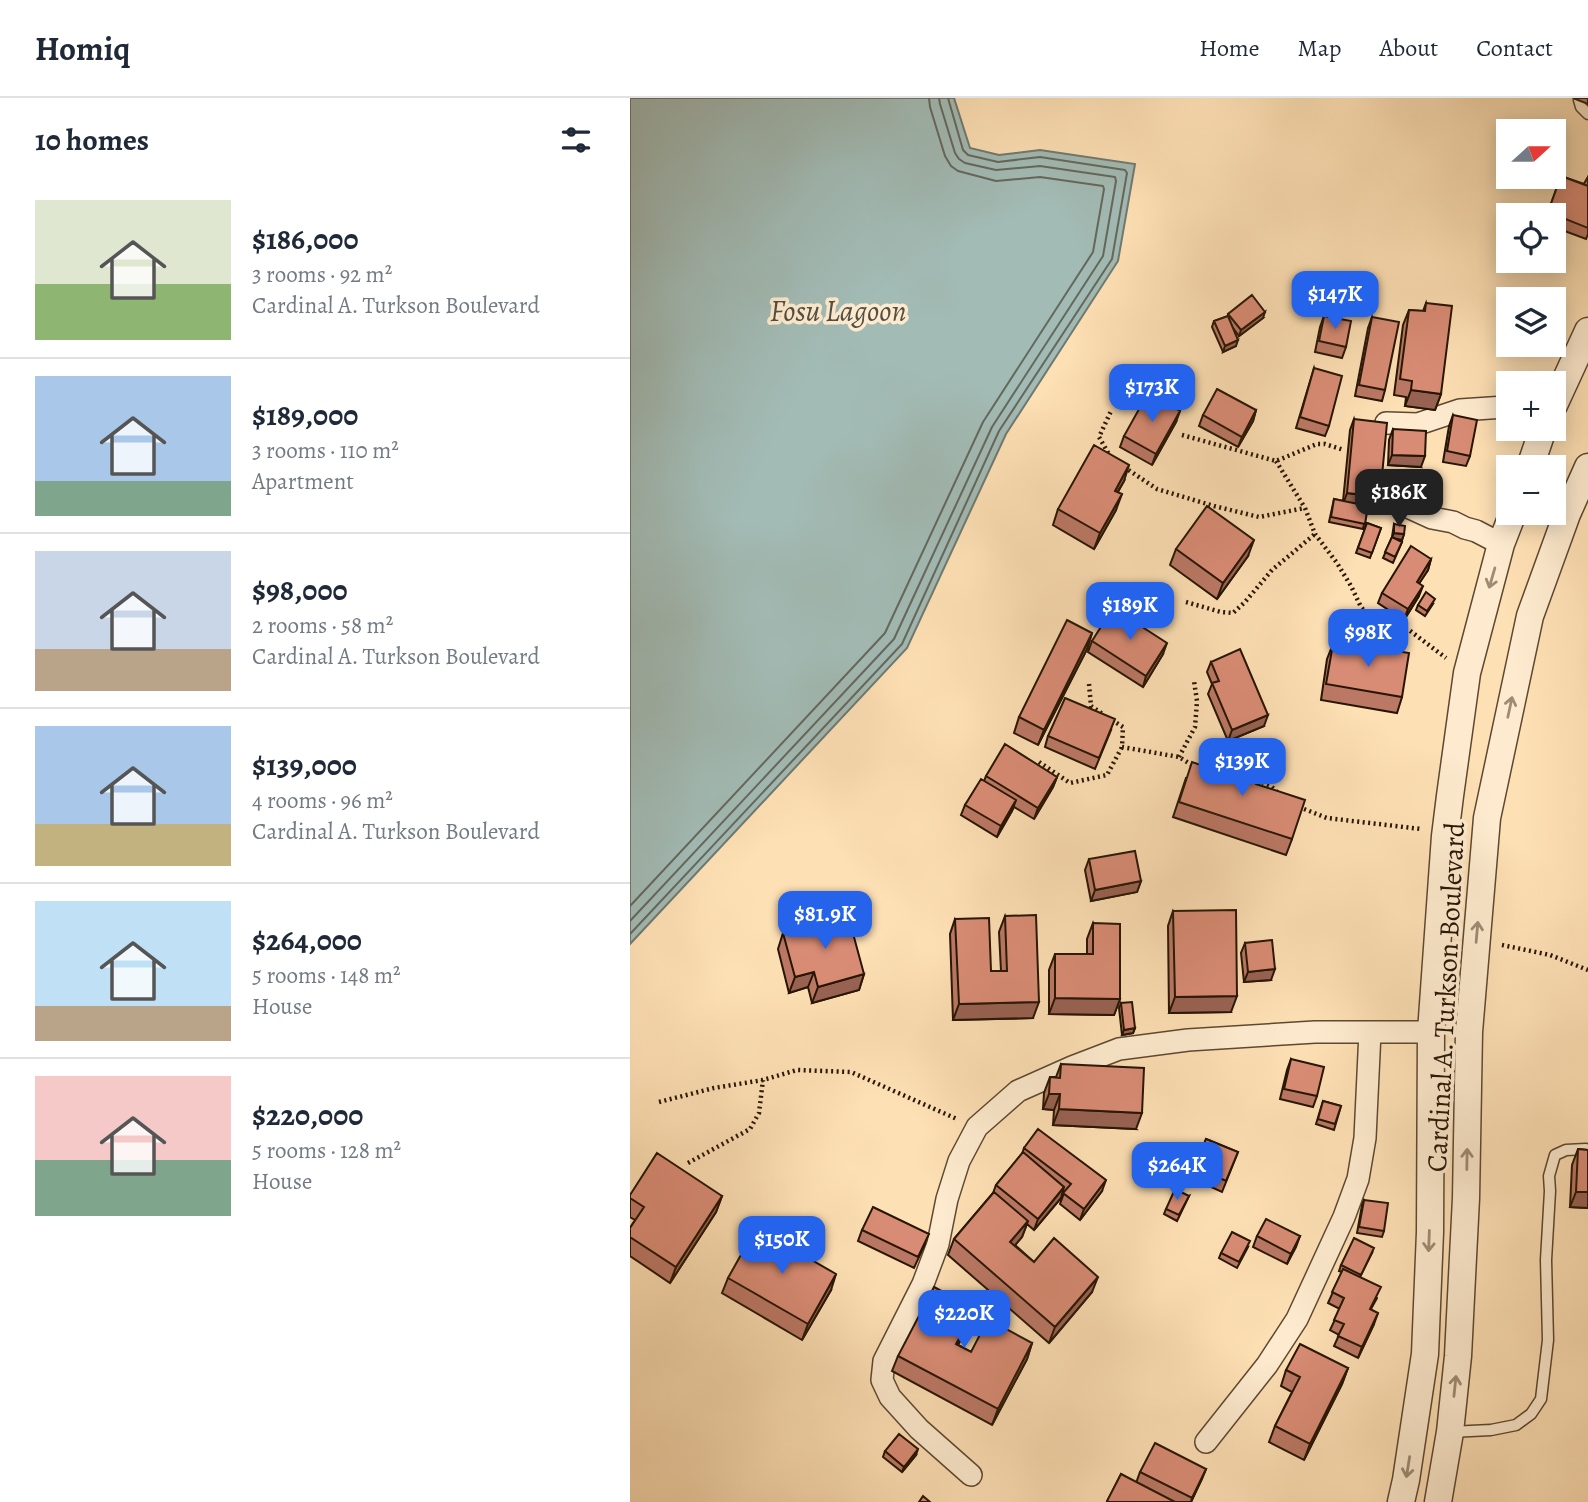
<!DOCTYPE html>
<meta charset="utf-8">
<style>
body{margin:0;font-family:Alegreya,serif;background:#f2f2f3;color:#1f2937;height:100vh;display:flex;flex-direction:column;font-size:26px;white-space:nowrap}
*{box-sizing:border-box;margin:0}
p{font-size:23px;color:#747a83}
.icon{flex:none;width:38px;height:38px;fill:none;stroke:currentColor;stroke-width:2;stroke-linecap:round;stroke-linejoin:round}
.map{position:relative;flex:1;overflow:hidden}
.details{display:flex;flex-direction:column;background:#fff;width:630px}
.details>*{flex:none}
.needle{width:46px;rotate:69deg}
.controls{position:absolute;left:866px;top:21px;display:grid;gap:14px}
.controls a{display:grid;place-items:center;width:70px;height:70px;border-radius:0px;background:#fff;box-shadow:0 4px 18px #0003;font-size:35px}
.price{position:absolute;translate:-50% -60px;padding:0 16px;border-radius:14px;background:#2563eb;color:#fff;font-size:23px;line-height:46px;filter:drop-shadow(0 2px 4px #0008)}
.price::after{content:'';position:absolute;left:50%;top:42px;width:21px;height:16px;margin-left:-10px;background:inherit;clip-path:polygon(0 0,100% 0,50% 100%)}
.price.on{background:#222;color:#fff}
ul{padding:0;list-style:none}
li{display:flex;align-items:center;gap:21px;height:175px;padding:0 35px}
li+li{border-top:2px solid #e0e1e3}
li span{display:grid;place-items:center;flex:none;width:196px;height:140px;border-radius:0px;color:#555}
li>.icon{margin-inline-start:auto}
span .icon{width:84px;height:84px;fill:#fffc;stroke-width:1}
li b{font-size:30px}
h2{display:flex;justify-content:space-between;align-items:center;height:84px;padding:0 35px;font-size:30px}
header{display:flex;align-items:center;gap:42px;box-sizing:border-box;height:98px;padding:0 35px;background:#fff;border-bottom:2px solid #e0e1e3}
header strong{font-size:33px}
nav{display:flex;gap:38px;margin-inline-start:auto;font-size:24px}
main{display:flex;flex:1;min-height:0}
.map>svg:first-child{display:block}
.water{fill:#a2bbb5;stroke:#71796f;stroke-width:2}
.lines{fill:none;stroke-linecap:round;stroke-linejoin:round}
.shore{stroke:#64685d;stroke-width:2}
.service-casing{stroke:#5d4831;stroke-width:13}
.minor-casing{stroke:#5d4831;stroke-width:24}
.tertiary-casing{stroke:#5d4831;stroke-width:29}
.path{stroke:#271505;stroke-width:4.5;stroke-dasharray:2 3.5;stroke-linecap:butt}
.service{stroke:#feebcf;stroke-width:10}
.minor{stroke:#feebcf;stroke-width:21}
.tertiary{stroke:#feebcf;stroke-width:26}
.wall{fill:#bb7865;stroke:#271505;stroke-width:2}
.shaded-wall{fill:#986252;stroke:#271505;stroke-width:2}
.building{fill:#d98c75;stroke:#271505;stroke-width:2}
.oneway{stroke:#9d8b74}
.labels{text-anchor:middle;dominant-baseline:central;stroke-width:7;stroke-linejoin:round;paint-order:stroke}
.street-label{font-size:28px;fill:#271505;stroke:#feebcf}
.water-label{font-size:30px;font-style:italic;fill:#524f43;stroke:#feebcf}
</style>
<header>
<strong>Homiq</strong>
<nav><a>Home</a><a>Map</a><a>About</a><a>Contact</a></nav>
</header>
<main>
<section class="details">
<h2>10 homes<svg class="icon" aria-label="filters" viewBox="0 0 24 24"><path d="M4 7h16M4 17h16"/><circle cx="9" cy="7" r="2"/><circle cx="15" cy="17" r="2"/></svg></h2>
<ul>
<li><span style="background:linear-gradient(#dfe7d0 60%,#8fb573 0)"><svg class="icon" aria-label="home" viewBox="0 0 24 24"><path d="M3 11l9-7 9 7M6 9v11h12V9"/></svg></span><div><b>$186,000</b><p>3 rooms · 92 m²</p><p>Cardinal A. Turkson Boulevard</p></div></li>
<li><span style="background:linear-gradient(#a9c7e8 75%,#7fa58c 0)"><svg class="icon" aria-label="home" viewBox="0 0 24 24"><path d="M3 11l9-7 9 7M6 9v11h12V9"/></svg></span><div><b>$189,000</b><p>3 rooms · 110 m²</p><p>Apartment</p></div></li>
<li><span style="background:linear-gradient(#c9d6e8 70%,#b9a48a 0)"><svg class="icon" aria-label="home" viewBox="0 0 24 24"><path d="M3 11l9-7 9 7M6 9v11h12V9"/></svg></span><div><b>$98,000</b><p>2 rooms · 58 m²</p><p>Cardinal A. Turkson Boulevard</p></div></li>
<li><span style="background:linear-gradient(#a9c7e8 70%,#c2b280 0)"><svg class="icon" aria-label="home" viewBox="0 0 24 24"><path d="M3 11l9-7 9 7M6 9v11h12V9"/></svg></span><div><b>$139,000</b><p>4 rooms · 96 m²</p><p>Cardinal A. Turkson Boulevard</p></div></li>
<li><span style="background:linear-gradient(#bfe0f5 75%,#b9a48a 0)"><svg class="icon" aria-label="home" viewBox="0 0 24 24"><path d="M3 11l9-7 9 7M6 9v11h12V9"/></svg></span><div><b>$264,000</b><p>5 rooms · 148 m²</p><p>House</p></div></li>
<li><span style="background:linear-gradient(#f6c9c9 60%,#7fa58c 0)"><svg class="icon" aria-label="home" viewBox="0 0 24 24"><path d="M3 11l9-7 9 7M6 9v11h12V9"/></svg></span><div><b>$220,000</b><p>5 rooms · 128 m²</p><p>House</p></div></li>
</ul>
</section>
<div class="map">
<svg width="958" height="1404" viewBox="0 0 958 1404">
<rect width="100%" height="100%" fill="#fee0b5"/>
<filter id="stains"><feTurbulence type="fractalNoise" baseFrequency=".00286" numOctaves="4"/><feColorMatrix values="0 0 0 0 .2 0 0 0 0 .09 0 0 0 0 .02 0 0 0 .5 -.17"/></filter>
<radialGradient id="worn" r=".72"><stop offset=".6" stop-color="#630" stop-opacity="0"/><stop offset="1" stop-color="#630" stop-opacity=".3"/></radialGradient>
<!-- water -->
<path class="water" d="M0,0H324L340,50L369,57L410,52L505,66L488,163L376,336L277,550L0,846Z"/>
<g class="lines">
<!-- shore -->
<path class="shore" d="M0,808L255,535L353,324L463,154L474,91L473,88L410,79L366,83L328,73L321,68L315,58L300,9L299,0
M0,823L264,541L362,329L473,158L486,83L485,79L410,68L366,72L335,65L329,61L325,55L310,6L309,0
M0,836L272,546L369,333L482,161L497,75L495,72L410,59L368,64L338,57L333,52L318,0"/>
<!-- service casing -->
<g class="service-casing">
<path id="service" d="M949,2L951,9L958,16
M820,1334L861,1332L886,1327L901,1316L911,1301L918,1242L916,1162L920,1093L919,1078L925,1057L936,1052L956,1051"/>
</g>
<!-- minor casing -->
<g class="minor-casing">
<path id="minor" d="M756,325L788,326L830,312L875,309L878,311
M767,404L802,420L823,424L835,430L846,433L871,446
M576,1344L637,1267L667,1221L714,1119L728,1081L735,1040L740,934
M341,1377L289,1331L260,1299L252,1282L254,1263L293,1186L308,1146L317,1101L329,1063L347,1029L388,993L442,969L489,951L558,942L685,934H801"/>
</g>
<!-- tertiary casing -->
<g class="tertiary-casing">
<path id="tertiary" d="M924,307L958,233
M900,369L913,331
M771,1404L776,1382L795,1256L800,1134L801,934L815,738L820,698L837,575L871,446L883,415
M808,1404L820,1334L828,1258L836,1100L839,934L857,720L900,518L937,416L958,369"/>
</g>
<!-- path -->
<path class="path" d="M552,337L646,363L687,346H695L714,352
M481,360L469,339L481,313
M646,363L675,410
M494,369L527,391L584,408L629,419L675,410L685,436L707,465L721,488L731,509L740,519L754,526L779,532L816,560
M556,504L591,514L603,515L615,504L642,472L685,436
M459,586L461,608L474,617
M482,622L493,629L492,649L549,659L565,669
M549,659L565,629L567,603L564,583
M409,664L440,685L477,677L492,649
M578,672L591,665L598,669
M622,680L641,688L648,695
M669,709L697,720L791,731
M872,847L920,857L958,872
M29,1004L84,990L133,982L167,972L221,974L327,1021
M58,1065L120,1031L129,1015L133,982"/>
<!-- service -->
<use href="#service" class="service"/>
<!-- minor -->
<use href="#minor" class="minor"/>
<!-- tertiary -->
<use href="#tertiary" class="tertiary"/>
</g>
<!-- wall -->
<path class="wall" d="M943,0H958V6Z
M931,78L954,86L958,79V136L956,141L924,129V117H917Z
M796,205L811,296L805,312L775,308L776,299L764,297L773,227L779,212L793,213Z
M598,216L633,220L609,238L603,230L606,248L593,254L582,229L584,223L598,218Z
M694,218L716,249L712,260L685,254L690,229Z
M742,219L755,292L752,303L725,298L738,230Z
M684,270L699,328L695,338L666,330Z
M626,312L623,323L608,349L569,328L573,317Z
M823,317L840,358L836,368L813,364L819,328Z
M724,321L746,409H738L733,431L699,424L704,401L713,403L720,332Z
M546,324L522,367L490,349L494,338Z
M763,331L791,369L758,367L759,342Z
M494,383L488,394L486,412L464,451L423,427L428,411Z
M737,425L751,430L740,460L726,455Z
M764,426L774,436L772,442L766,441L772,444L763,465L753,460L762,439Z
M546,451L618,458L587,501L540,467Z
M801,461L798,472L789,485V498L774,522L748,505L752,495Z
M803,506L795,518L786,512L788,507Z
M462,535L457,551L408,647L384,635L389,619Z
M462,543L533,556L513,589L458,554Z
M718,545L772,599L767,615L691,602L697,561L703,546L717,548Z
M581,564L634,628L598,643L578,596L582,586L577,574Z
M481,632L465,671L415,649L418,638Z
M595,661L626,686L662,741L656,757L543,719L556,680L591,674Z
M356,678L427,679L423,689L404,721L384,709L367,739L331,717L335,707L354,683Z
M459,761L511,783L507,794L461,803L455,772Z
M543,813L601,914L539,915L538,828Z
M375,818L403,920L323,922L320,836L325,821L361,873H371L369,834Z
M463,825L490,901L484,917L419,916V872L425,856H457V841Z
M153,835L234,876L229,892L182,905L178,889L159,895L148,851Z
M615,845L641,882L614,884L611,855Z
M491,905L505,930L503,935L492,937L489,910Z
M661,961L687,998L683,1009L650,1001L657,972Z
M431,966L506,1031L423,1027L424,1012L413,1011L414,995L420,979H426Z
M693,1003L711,1008L704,1032L686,1026Z
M576,1041L608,1054L592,1094L561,1080Z
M394,1050L472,1093L450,1122L430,1106L434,1095L433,1094L431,1100L404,1132L397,1126L392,1139L385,1147L404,1164L462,1194L419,1245L318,1157L324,1141L363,1095L366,1087L392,1056Z
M948,1051L958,1052V1110L940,1109L942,1067Z
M0,1097L92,1098L86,1114L40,1185L0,1158V1130L5,1122L0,1119Z
M559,1098L547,1123L534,1116L536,1111Z
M734,1102L754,1133L752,1139L727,1135L732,1107Z
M232,1132L295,1146L284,1170L228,1143Z
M627,1138H670L657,1166L623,1149Z
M618,1149L607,1170L589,1160L591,1155Z
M742,1155L730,1179L747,1200L741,1211L744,1226L728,1260L704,1248L709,1237L700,1232L710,1211L698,1205L712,1174L709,1173L711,1167Z
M98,1180L201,1192L172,1242L92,1195Z
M339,1226L328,1247L341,1254L402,1245L397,1261L362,1327L262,1273L268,1258Z
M718,1270L712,1286L674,1362L639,1344L645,1328L662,1294L651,1288L656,1272Z
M255,1353L286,1357L272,1374L253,1359Z
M576,1371L561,1404H477L491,1376L506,1385L510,1374Z"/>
<!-- shaded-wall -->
<path class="shaded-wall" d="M635,214L633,220L609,238L611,232Z
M608,242L606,248L593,254L595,248Z
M781,292L811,296L805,312L775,308Z
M626,312L623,323L608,349L612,339Z
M550,313L546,324L522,367L526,356Z
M762,357L795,358L791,369L758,367Z
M499,367L494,383L479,408L485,393Z
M717,395L750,399L746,409L713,406Z
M492,396L486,412L464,451L470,435Z
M764,435L774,436L772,442L762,440Z
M624,442L618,458L587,501L593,485Z
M801,461L798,472L783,495L787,484Z
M793,488L789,498L774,522L778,511Z
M462,535L457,551L408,647L414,632Z
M537,545L533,556L513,589L516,578Z
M638,617L634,628L598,643L602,632Z
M427,679L423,689L404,721L408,710Z
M386,702L382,713L367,739L371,728Z
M511,783L507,794L461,803L465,792Z
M645,871L641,882L614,884L618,874Z
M184,874L178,889L159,895L165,879Z
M234,876L229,892L182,905L188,889Z
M607,898L601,914L539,915L545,899Z
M425,900L490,901L484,917L419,916Z
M409,904L403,920L323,922L329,906Z
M505,930L503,935L492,937L494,932Z
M419,996H430L424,1012L413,1011Z
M429,1011L512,1015L506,1031L423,1027Z
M476,1082L472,1093L450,1122L454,1111Z
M434,1089L431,1100L404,1132L408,1121Z
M946,1094H958V1110L940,1109Z
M92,1098L86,1114L40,1185L46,1169Z
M398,1123L392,1139L375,1159L380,1144Z
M670,1138L666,1149L657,1166L661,1156Z
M206,1176L201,1192L172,1242L178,1226Z
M468,1179L462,1194L419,1245L425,1229Z
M345,1211L339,1226L320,1262L326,1246Z
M748,1215L744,1226L728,1260L732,1249Z
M402,1245L397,1261L362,1327L368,1311Z
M718,1270L712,1286L674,1362L680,1346Z
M288,1351L286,1357L272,1374L274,1369Z
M576,1371L572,1381L561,1404L562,1400Z"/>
<!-- building -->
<path class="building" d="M931,78L958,88V130L918,114Z
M958,79V88L954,86Z
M924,132L927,133L924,142Z
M622,197L635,214L611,232L598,216Z
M796,205L822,208L811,296L781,292L782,283L770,281L779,212L795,213Z
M598,218L608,242L595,248L584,223Z
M694,218L721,223L716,249L689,243Z
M742,219L769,224L755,292L729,287Z
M684,270L712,278L699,328L670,319Z
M587,291L626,312L612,339L573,317Z
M518,295L550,313L526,356L494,338Z
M823,317L847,322L840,358L817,353Z
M724,321L757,325L750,399L717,395Z
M763,331L796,333L795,358L762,357Z
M464,347L499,367L485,393L492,396L470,435L428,411Z
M704,401L738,408L735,426L701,419Z
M577,408L624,442L593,485L546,451Z
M737,425L751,430L742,455L728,450Z
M764,426L775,428L774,436L764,435Z
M762,439L772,444L765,459L755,454Z
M781,448L801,461L787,484L793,488L778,511L752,495Z
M796,494L805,501L797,513L788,507Z
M483,510L537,545L516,578L462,543Z
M437,522L462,535L414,632L389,619Z
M718,545L779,555L772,599L696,586L703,546L717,548Z
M610,551L638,617L602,632L582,585L589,583L581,564Z
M435,600L485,621L469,660L418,638Z
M375,646L427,679L408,710L356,678Z
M595,661L630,672L626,686L675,702L662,741L549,704L562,664L591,674Z
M351,681L386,702L371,728L335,707Z
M505,753L511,783L465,792L459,761Z
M606,812L607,898L545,899L543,813Z
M218,817L234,876L188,889L184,874L165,879L153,835Z
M406,817L409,904L329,906L325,821L359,820L361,873H377L375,818Z
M463,825L490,826V901L425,900V856H463Z
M642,842L645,871L618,874L615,845Z
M502,904L505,930L494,932L491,905Z
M661,961L694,969L687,998L654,991Z
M431,966L514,970L512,1015L429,1011L430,996H419L420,979L430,980Z
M693,1003L711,1008L705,1026L688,1021Z
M408,1031L476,1082L454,1111L433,1095L441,1086L394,1050Z
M576,1041L608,1054L596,1083L565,1069Z
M948,1051L958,1052V1094H946Z
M393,1054L434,1089L408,1121L366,1087Z
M27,1055L92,1098L46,1169L0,1139V1130L14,1109L0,1100V1097Z
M545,1091L559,1098L549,1117L536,1111Z
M364,1094L398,1123L380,1144L404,1164L424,1140L468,1179L425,1229L324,1141Z
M734,1102L758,1105L754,1133L729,1129Z
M243,1109L299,1136L288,1159L232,1132Z
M636,1121L670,1138L661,1156L627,1138Z
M126,1130L206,1176L178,1226L98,1180Z
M602,1134L620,1143L609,1164L591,1155Z
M724,1140L744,1150L731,1177L711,1167Z
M713,1171L751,1189L740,1211L748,1215L732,1249L708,1238L714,1226L704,1222L714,1200L702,1194Z
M304,1189L345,1211L326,1246L341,1254L358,1221L402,1245L368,1311L268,1258Z
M670,1246L718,1270L680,1346L645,1328L670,1279L656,1272Z
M269,1336L288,1351L274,1369L255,1353Z
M525,1345L576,1371L562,1400L510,1374Z
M491,1376L545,1404H479L477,1403Z
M293,1398L300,1404H289Z"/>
<!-- one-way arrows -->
<defs><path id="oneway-shaft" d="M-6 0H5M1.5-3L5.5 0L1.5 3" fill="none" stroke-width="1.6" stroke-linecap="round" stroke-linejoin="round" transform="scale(1.75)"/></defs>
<g class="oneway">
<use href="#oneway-shaft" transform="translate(862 480) rotate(106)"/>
<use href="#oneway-shaft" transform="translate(880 609) rotate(-78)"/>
<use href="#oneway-shaft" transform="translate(847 834) rotate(-85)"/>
<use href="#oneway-shaft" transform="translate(837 1061) rotate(-89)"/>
<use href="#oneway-shaft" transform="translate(799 1143) rotate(92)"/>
<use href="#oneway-shaft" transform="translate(825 1288) rotate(-84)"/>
<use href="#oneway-shaft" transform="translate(778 1369) rotate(99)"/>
</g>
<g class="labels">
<!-- street labels -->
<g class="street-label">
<text transform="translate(816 899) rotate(-87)">Cardinal A. Turkson Boulevard</text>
</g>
<!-- water labels -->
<g class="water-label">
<text x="208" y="213">Fosu Lagoon</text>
</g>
</g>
<rect width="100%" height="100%" filter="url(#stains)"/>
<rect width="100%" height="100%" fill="url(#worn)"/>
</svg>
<div class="controls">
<a><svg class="needle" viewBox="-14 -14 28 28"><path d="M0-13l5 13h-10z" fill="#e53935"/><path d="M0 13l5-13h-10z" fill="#747a83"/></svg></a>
<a><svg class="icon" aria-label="locate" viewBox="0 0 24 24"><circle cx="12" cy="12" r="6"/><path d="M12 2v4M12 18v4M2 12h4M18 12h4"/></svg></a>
<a><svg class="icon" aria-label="layers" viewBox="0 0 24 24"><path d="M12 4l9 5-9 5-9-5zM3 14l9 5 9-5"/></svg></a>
<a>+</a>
<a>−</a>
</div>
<b class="price" style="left:705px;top:233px">$147K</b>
<b class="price" style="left:522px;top:326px">$173K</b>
<b class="price on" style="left:769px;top:431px">$186K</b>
<b class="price" style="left:500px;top:544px">$189K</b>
<b class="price" style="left:738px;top:571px">$98K</b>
<b class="price" style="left:612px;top:700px">$139K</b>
<b class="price" style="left:195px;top:853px">$81.9K</b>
<b class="price" style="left:547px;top:1104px">$264K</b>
<b class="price" style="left:152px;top:1178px">$150K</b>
<b class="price" style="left:334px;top:1252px">$220K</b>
</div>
</main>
